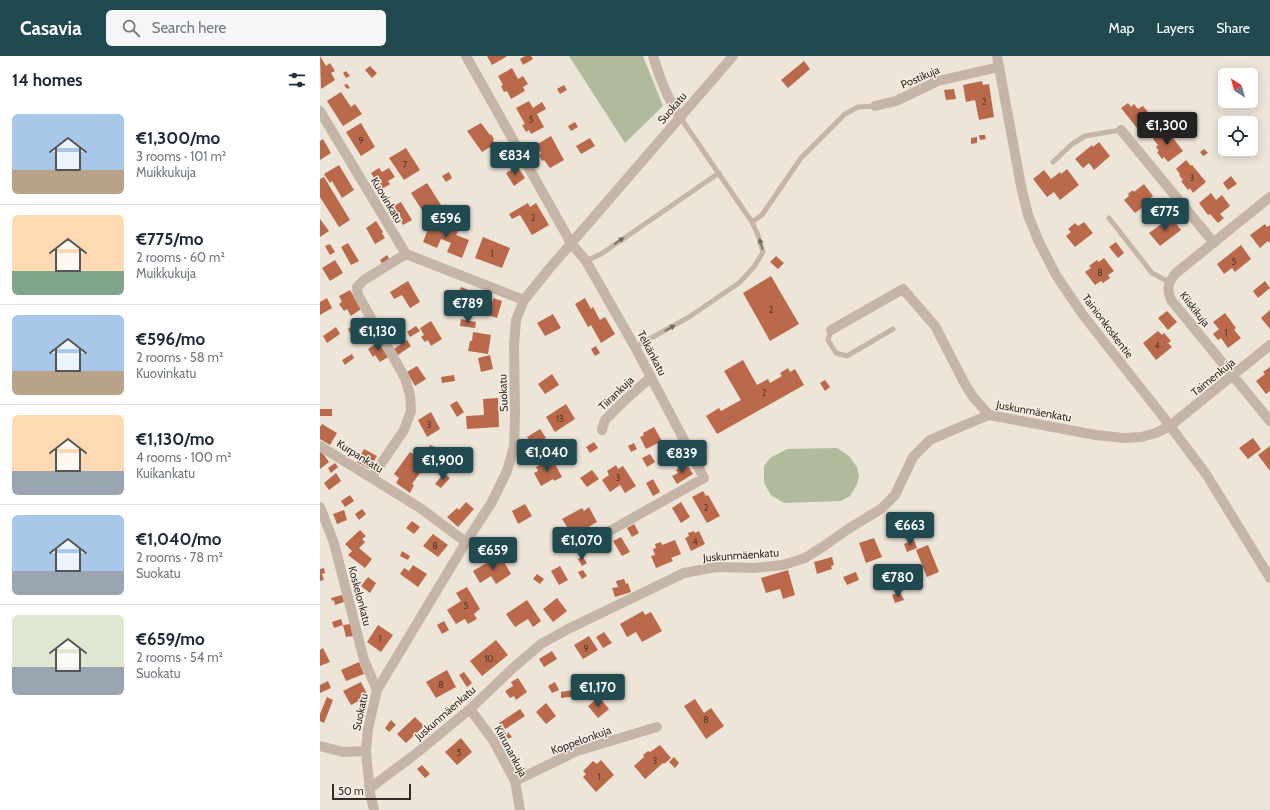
<!DOCTYPE html>
<meta charset="utf-8">
<style>
body{margin:0;font-family:Cabin,sans-serif;background:#f6f6f7;color:#1f2937;height:100vh;display:flex;flex-direction:column;font-size:15px;white-space:nowrap}
*{box-sizing:border-box;margin:0}
p{font-size:13px;color:#747a83}
.icon{flex:none;width:22px;height:22px;fill:none;stroke:currentColor;stroke-width:2;stroke-linecap:round;stroke-linejoin:round}
.map{position:relative;flex:1;overflow:hidden}
.sheet{display:flex;flex-direction:column;background:#fff;width:320px}
.sheet>*{flex:none}
.needle{width:26px;rotate:323deg}
.controls{position:absolute;left:898px;top:12px;display:grid;gap:8px}
.controls a{display:grid;place-items:center;width:40px;height:40px;border-radius:6px;background:#fff;box-shadow:0 2px 10px #0003;font-size:20px}
.scale{position:absolute;left:12px;bottom:10px;width:79px;box-sizing:border-box;padding-left:4px;border:2px solid #322a26;border-top:0;font-size:11px;line-height:14px;white-space:nowrap;color:#322a26;-webkit-text-stroke:3px #f7efe5;paint-order:stroke}
.price{position:absolute;translate:-50% -34px;padding:0 9px;border-radius:4px;background:#204a4f;color:#fff;font-size:13px;line-height:26px;filter:drop-shadow(0 1px 2px #0008)}
.price::after{content:'';position:absolute;left:50%;top:24px;width:12px;height:9px;margin-left:-6px;background:inherit;clip-path:polygon(0 0,100% 0,50% 100%)}
.price.selected{background:#222;color:#fff}
ul{padding:0;list-style:none}
li{display:flex;align-items:center;gap:12px;height:100px;padding:0 12px}
li+li{border-top:1px solid #e0e1e3}
li span{display:grid;place-items:center;flex:none;width:112px;height:80px;border-radius:6px;color:#555}
li>.icon{margin-inline-start:auto}
span .icon{width:48px;height:48px;fill:#fffc;stroke-width:1}
li b{font-size:17px}
h2{display:flex;justify-content:space-between;align-items:center;height:48px;padding:0 12px;font-size:17px}
header{display:flex;align-items:center;gap:24px;box-sizing:border-box;height:56px;padding:0 20px;background:#204a4f;color:#fff}
header strong{font-size:19px}
nav{display:flex;gap:22px;margin-inline-start:auto;font-size:14px}
.search{width:280px;height:36px;background:#f6f6f7;display:flex;align-items:center;gap:10px;box-sizing:border-box;padding:0 14px;border-radius:6px;color:#747a83;font-size:15px}
main{display:flex;flex:1;min-height:0}
.map>svg:first-child{display:block}
.green{fill:#afbb9b}
.building{fill:#ba694b}
.lines{fill:none;stroke-linecap:round;stroke-linejoin:round}
.service{stroke:#c5b5a6;stroke-width:5}
.minor{stroke:#c5b5a6;stroke-width:10}
.tertiary{stroke:#c5b5a6;stroke-width:10}
.oneway{fill:#746960}
.labels{text-anchor:middle;dominant-baseline:central;stroke-width:3;stroke-linejoin:round;paint-order:stroke}
.number-label{font-size:9px;fill:#543a2f}
.street-label{font-size:11px;fill:#322a26;stroke:#f7efe5}
</style>
<header>
<strong>Casavia</strong>
<div class="search"><svg class="icon" aria-label="search" viewBox="0 0 24 24"><circle cx="10" cy="10" r="6"/><path d="M15 15l6 6"/></svg>Search here</div>
<nav><a>Map</a><a>Layers</a><a>Share</a></nav>
</header>
<main>
<section class="sheet">
<h2>14 homes<svg class="icon" aria-label="filters" viewBox="0 0 24 24"><path d="M4 7h16M4 17h16"/><circle cx="9" cy="7" r="2"/><circle cx="15" cy="17" r="2"/></svg></h2>
<ul>
<li><span style="background:linear-gradient(#a9c7e8 70%,#b9a48a 0)"><svg class="icon" aria-label="home" viewBox="0 0 24 24"><path d="M3 11l9-7 9 7M6 9v11h12V9"/></svg></span><div><b>€1,300/mo</b><p>3 rooms · 101 m²</p><p>Muikkukuja</p></div></li>
<li><span style="background:linear-gradient(#ffd9b3 70%,#7fa58c 0)"><svg class="icon" aria-label="home" viewBox="0 0 24 24"><path d="M3 11l9-7 9 7M6 9v11h12V9"/></svg></span><div><b>€775/mo</b><p>2 rooms · 60 m²</p><p>Muikkukuja</p></div></li>
<li><span style="background:linear-gradient(#a9c7e8 70%,#b9a48a 0)"><svg class="icon" aria-label="home" viewBox="0 0 24 24"><path d="M3 11l9-7 9 7M6 9v11h12V9"/></svg></span><div><b>€596/mo</b><p>2 rooms · 58 m²</p><p>Kuovinkatu</p></div></li>
<li><span style="background:linear-gradient(#ffd9b3 70%,#9aa5b1 0)"><svg class="icon" aria-label="home" viewBox="0 0 24 24"><path d="M3 11l9-7 9 7M6 9v11h12V9"/></svg></span><div><b>€1,130/mo</b><p>4 rooms · 100 m²</p><p>Kuikankatu</p></div></li>
<li><span style="background:linear-gradient(#a9c7e8 70%,#9aa5b1 0)"><svg class="icon" aria-label="home" viewBox="0 0 24 24"><path d="M3 11l9-7 9 7M6 9v11h12V9"/></svg></span><div><b>€1,040/mo</b><p>2 rooms · 78 m²</p><p>Suokatu</p></div></li>
<li><span style="background:linear-gradient(#dfe7d0 65%,#9aa5b1 0)"><svg class="icon" aria-label="home" viewBox="0 0 24 24"><path d="M3 11l9-7 9 7M6 9v11h12V9"/></svg></span><div><b>€659/mo</b><p>2 rooms · 54 m²</p><p>Suokatu</p></div></li>
</ul>
</section>
<div class="map">
<svg width="950" height="754" viewBox="0 0 950 754">
<rect width="100%" height="100%" fill="#eee5d9"/>
<!-- green -->
<path class="green" d="M249,0H323L343,50L305,87Z
M517,392L529,400L537,411L539,421L537,428L530,440L521,445L464,447L451,439L444,427V410L450,402L467,393Z"/>
<!-- building -->
<path class="building" d="M0,0L6,10L10,7L15,15L11,17L15,24L1,33Z
M167,0H186V1L172,9Z
M205,0H211L213,3L203,9L200,3Z
M484,5L490,13L468,32L461,24Z
M50,10L57,17L52,22L45,14Z
M192,12L198,23L203,20L208,28L203,31L205,35L191,43L187,35L184,36L181,30L183,29L178,20Z
M26,15L30,20L26,22L23,17Z
M662,25L663,29L669,28L674,61L659,64L655,44L646,46L643,29Z
M27,28L30,32L27,33L24,29Z
M244,29L247,34L240,38L237,33Z
M634,33L636,43L626,44L624,34Z
M21,36L31,51L35,48L42,58L23,70L7,45Z
M209,45L213,52L222,46L226,53L217,58L224,71L211,78L209,74L206,76L202,69L205,68L196,52Z
M808,47L811,51L814,48L818,53L823,50L831,60L833,59L837,65L824,75L820,70L817,72L801,52Z
M255,66L258,71L251,75L248,70Z
M41,67L55,91L41,100L26,76Z
M161,67L170,79L171,78L174,83L173,84L175,88L162,96L147,75Z
M846,73L863,95L848,106L844,101L842,103L837,96L839,95L836,91L838,89L833,83Z
M659,79H665L666,83L660,84Z
M231,80L244,104L230,112L224,104L222,105L219,99L221,97L216,89Z
M657,81V87L651,88V82Z
M270,82L275,90L261,98L256,90Z
M3,83L11,97L0,104V85Z
M779,86L790,100L774,114L769,107L763,112L755,103L772,89L773,91Z
M86,92L100,114L84,124L69,102Z
M884,93L888,97L883,100L880,96Z
M866,104L871,110L872,109L886,126L873,137L870,132L868,134L861,125L863,124L859,119L860,118L856,113Z
M19,109L34,134L22,142L12,125L10,127L4,118Z
M197,110L205,122L194,130L186,117Z
M59,112L62,116L69,112L75,121L68,125L70,128L59,135L55,130L58,128L51,117Z
M747,113L759,129L740,144L734,136L727,141L713,123L724,114L731,123L740,116L741,118Z
M129,116L132,122L126,126L122,120Z
M911,120L917,128L908,134L903,127Z
M4,121L30,164L19,171L0,141V123Z
M107,127L121,149L105,159L91,137Z
M824,128L833,140L828,144L830,146L815,157L804,144L809,140L808,138L813,134L814,136Z
M891,137L896,144L902,139L910,150L900,158L904,162L898,167L890,158L888,159L879,147Z
M81,146L92,164L83,169L72,151Z
M208,147L210,151L216,147L229,169L212,179L200,159L192,163L189,158Z
M851,161L861,174L840,190L829,177Z
M0,163L9,175L0,181Z
M56,165L63,176L62,177L65,182L55,188L46,172Z
M116,165L139,174L136,179L149,184L142,202L127,196L131,187L121,183L117,192L103,186L110,168L114,170Z
M764,166L773,177L755,191L746,180L751,176L748,173L755,167L758,170Z
M945,168L947,171L950,169V187L948,185L940,192L930,179Z
M163,181L190,192L182,212L155,202Z
M796,186L804,197L798,202L789,191Z
M28,187L39,205L31,209L21,191Z
M10,188L15,196L10,199L5,190Z
M921,189L931,203L915,216L912,212L904,218L897,208Z
M67,199L70,204L63,209L60,204Z
M456,200L464,207L458,213L450,206Z
M784,202L794,215L788,219L790,222L783,227L781,225L775,229L765,216L771,212L769,210L777,204L779,206Z
M15,204L23,217L10,225L2,212Z
M451,220L479,268L450,285L423,237Z
M88,225L100,246L90,252L82,239L74,243L70,236Z
M945,225L950,232L938,242L933,235Z
M141,231L154,236L151,245L138,240Z
M30,234L41,253L31,260L27,253L24,255L19,248L22,246L19,240Z
M7,242L12,252L0,259V246Z
M173,242L182,245L177,262L162,257L165,246L172,248Z
M265,242L271,253L273,251L280,264L285,261L295,278L281,287L271,269L268,271L255,248Z
M950,254V273L941,262Z
M847,255L857,266L848,274L838,262Z
M905,257L916,272L914,274L921,282L908,292L901,282L898,284L893,278L899,273L893,266Z
M233,258L241,272L225,280L217,267Z
M44,261L52,275L45,279L43,277L33,283L28,273L38,267L37,265Z
M141,263L156,266L155,272L140,270Z
M111,265L122,283L111,290L108,284L105,286L101,281L104,279L100,272Z
M96,270L100,275L90,281L87,276Z
M16,271L20,278L7,287L3,280Z
M838,275L842,279L844,277L851,285L848,287L852,291L836,304L823,287Z
M153,276L171,279L168,298L148,295L150,285H152Z
M87,284L91,290L78,299L74,293Z
M58,286L68,301L60,306L55,299L53,301L48,293Z
M276,290L280,297L275,300L271,293Z
M32,298L34,302L25,309L22,304Z
M170,299L173,313L161,316L158,302Z
M423,304L437,329L448,323L450,327L462,320L460,317L468,312L470,316L475,313L484,329L397,378L386,360L399,352L401,355L421,344L404,315Z
M97,310L106,323L95,330L87,316Z
M950,311V335L946,338L936,325L945,318L943,316Z
M232,318L239,329L225,338L218,328Z
M134,319L135,325L122,327L121,321Z
M505,324L510,331L505,335L500,327Z
M178,342L179,371L147,373L146,360L164,359L163,343Z
M137,345L144,356L137,361L130,349Z
M246,348L255,363L235,376L226,361Z
M0,353H12V360H0Z
M111,356L120,373L107,381L98,364Z
M2,368L17,377L10,389L0,383V371Z
M334,371L342,385L326,393L320,381L324,379L323,377Z
M220,373L226,382L214,390L207,381Z
M933,382L941,393L928,403L919,392Z
M274,386L278,392L270,397L266,391Z
M314,387L317,393L311,396L308,390Z
M110,389L130,397L126,406L106,398Z
M950,390V415L938,399Z
M44,393L57,400L49,413L37,406Z
M1,395L9,406L0,413V396Z
M90,396L107,407L92,428L94,429L90,437L76,427L79,422L74,418Z
M330,398L335,406L327,411L322,402Z
M226,405L228,409L234,406L242,421L234,425L233,423L221,430L214,417L218,415L216,411Z
M15,407L18,411L11,417L8,412Z
M366,407L373,418L357,428L352,420L358,417L356,414Z
M296,409L298,413L303,410L316,430L305,437L300,429L290,436L282,424L289,419L287,415Z
M272,414L279,423L267,431L260,422Z
M16,417L21,425L9,434L4,427Z
M124,417L130,422L121,432L115,428Z
M333,423L340,436L333,440L326,427Z
M383,435L386,440L388,439L400,460L387,467L372,441Z
M30,439L34,445L25,451L21,445Z
M146,446L154,453L138,471L127,461L137,452L139,454Z
M361,446L370,461L361,467L352,452Z
M205,448L212,460L198,468L192,455Z
M269,451L277,466L256,478L253,472L249,474L242,463L262,452L264,455Z
M42,453L46,458L39,464L35,458Z
M24,454L27,464L17,468L13,458Z
M92,465L100,471L94,478L86,472Z
M314,468L319,477L312,481L307,472Z
M40,474L46,480L42,483L45,486L39,492L52,503L45,512L28,499L32,495L25,488Z
M374,475L375,477L379,475L385,488L371,495L365,482L369,480L368,477Z
M113,478L128,489L118,501L103,490Z
M301,481L310,496L302,500L293,485Z
M554,482L562,501L546,507L539,487Z
M355,484L361,498L351,502L353,505L336,512L331,500L335,499L333,493L336,492L335,488L341,486L342,489Z
M594,484L597,492L587,496L584,488Z
M608,489L619,516L607,521L596,494Z
M82,495L90,500L88,504L80,500Z
M180,499L191,518L176,528L171,520L160,527L153,515Z
M262,500L267,507L262,510L258,503Z
M512,501L514,509L511,510L512,513L497,518L494,506Z
M93,509L107,518L98,531L80,518L84,512L89,515Z
M240,510L248,524L239,529L231,515Z
M4,512L5,517L2,518L4,524L0,525V513Z
M263,514L267,520L262,523L258,516Z
M468,514L475,539L463,543L460,533L446,537L441,522Z
M536,516L539,524L527,529L523,521Z
M217,518L224,523L220,528L213,523Z
M48,521L56,527L50,537L41,530Z
M304,523L306,528L308,527L311,536L295,541L292,532L298,531L296,525Z
M147,531L160,553L154,558L157,563L148,568L145,563L136,568L127,554L141,545L136,537Z
M580,536L584,544L575,547L572,539Z
M22,539L24,546L15,549L14,544L12,545L11,542Z
M237,542L247,555L233,566L223,553Z
M207,544L221,565L213,571L208,563L195,571L186,558Z
M323,555L325,559L331,556L342,575L322,586L316,576L307,581L300,568Z
M21,563L23,569L14,572L12,566Z
M124,565L129,574L122,578L117,569Z
M31,568L33,580L26,581L23,569Z
M58,569L73,579L61,596L47,586Z
M284,576L292,587L283,592L276,581Z
M269,580L278,594L263,603L254,589Z
M176,584L188,599L162,620L150,605Z
M3,592L10,606L0,610V594Z
M232,595L237,603L224,611L219,603Z
M39,606L44,618L26,625L21,614Z
M127,614L136,631L116,642L106,626Z
M144,616L152,627L147,631L139,619Z
M198,622L207,636L196,644L194,640L190,642L185,635L193,630L191,626Z
M8,625L11,632L0,637V629Z
M41,626L48,640L31,649L23,635Z
M235,626L239,634L232,637L228,630Z
M258,633L259,640L241,642V636Z
M7,641L13,644L4,667L0,665V658Z
M279,641L289,653L278,662L268,650Z
M375,643L384,657L391,652L404,670L386,683L364,650Z
M226,647L236,660L226,668L216,656Z
M200,653L205,660L184,674L179,667Z
M95,661L104,670L86,687L77,678Z
M71,664L76,669L69,676L65,672Z
M188,676L192,681L188,683L184,679Z
M141,682L152,696L137,709L125,696Z
M340,689L351,702L344,708L343,707L325,723L314,710L324,701L323,699L328,695L330,696Z
M354,701L359,707L355,712L349,706Z
M281,704L294,719L276,736L263,721L266,718L263,715L273,705L277,708Z
M102,709L110,718L105,722L97,713Z"/>
<g class="lines">
<!-- service -->
<path class="service" d="M733,106L752,88L765,80L801,74
M789,162L832,217L849,226
M432,166L442,159L481,102L525,58L538,51L555,50
M266,205L281,198L399,117
M511,274L508,284L516,297L527,300L573,273
M315,291L369,261L419,227L434,211L443,196L438,179L432,166L360,61"/>
<!-- minor -->
<path class="minor" d="M146,0L251,187L266,205L315,291L384,422L263,490
M333,0C340,22 347,42 360,61
M555,50L576,45L618,25L679,11
M0,55L86,198L204,244
M801,74L894,187
M950,141L856,217C848,227 846,231 851,244L950,365
M511,274L583,233L615,270L646,330L654,342L669,359
M282,374L285,364L304,345L331,321
M0,390L100,452L146,486
M52,421L84,374L91,355L90,339L85,322L38,239L37,231L44,224L86,198
M0,451L14,487L44,604L57,634
M150,653L173,684L195,725L200,754
M0,690L23,696L46,695
M195,725L257,695L337,671
M50,732L93,700L150,653L193,612L221,588L248,573L364,517L396,511L435,512L463,509L485,502L504,490L528,473L561,453L575,439L593,401L610,384L640,371L669,359L776,379L804,382L821,381L836,377L850,370L950,289
M54,754L50,737L46,695L48,673L57,634L146,486L172,446L187,415L194,390L195,358L194,289L196,264L204,244L229,213L413,0"/>
<!-- tertiary -->
<path class="tertiary" d="M677,0L701,130L708,159L719,186L736,219L763,259L841,358L886,418L950,522"/>
</g>
<!-- one-way arrows -->
<defs><path id="oneway-solid" d="M-6-.8H1V-3.2L6.5 0L1 3.2V.8H-6Z"/></defs>
<g class="oneway">
<use href="#oneway-solid" transform="translate(299 185) rotate(-34)"/>
<use href="#oneway-solid" transform="translate(441 188) rotate(-106)"/>
<use href="#oneway-solid" transform="translate(350 272) rotate(-30)"/>
</g>
<g class="labels">
<!-- number labels -->
<g class="number-label">
<text x="664" y="45">2</text>
<text x="211" y="63">5</text>
<text x="41" y="84">9</text>
<text x="85" y="108">7</text>
<text x="872" y="121">3</text>
<text x="213" y="161">2</text>
<text x="172" y="197">1</text>
<text x="914" y="205">5</text>
<text x="780" y="216">8</text>
<text x="451" y="253">2</text>
<text x="906" y="276">1</text>
<text x="837" y="289">4</text>
<text x="444" y="336">2</text>
<text x="240" y="362">13</text>
<text x="109" y="368">3</text>
<text x="298" y="421">3</text>
<text x="386" y="451">2</text>
<text x="375" y="485">4</text>
<text x="115" y="489">8</text>
<text x="146" y="549">5</text>
<text x="60" y="582">1</text>
<text x="266" y="592">9</text>
<text x="169" y="602">10</text>
<text x="121" y="628">8</text>
<text x="386" y="663">8</text>
<text x="139" y="696">5</text>
<text x="335" y="704">3</text>
<text x="279" y="720">1</text>
</g>
<!-- street labels -->
<g class="street-label">
<text transform="translate(600 21) rotate(-23)">Postikuja</text>
<text transform="translate(352 52) rotate(-49)">Suokatu</text>
<text transform="translate(67 144) rotate(59)">Kuovinkatu</text>
<text transform="translate(875 253) rotate(52)">Kiiskikuja</text>
<text transform="translate(788 270) rotate(53)">Tainionkoskentie</text>
<text transform="translate(332 297) rotate(62)">Telkänkatu</text>
<text transform="translate(893 321) rotate(-39)">Taimenkuja</text>
<text transform="translate(183 337) rotate(-92)">Suokatu</text>
<text transform="translate(296 337) rotate(-44)">Tiirankuja</text>
<text transform="translate(714 355) rotate(10)">Juskunmäenkatu</text>
<text transform="translate(40 400) rotate(32)">Kurpankatu</text>
<text transform="translate(421 499) rotate(-4)">Juskunmäenkatu</text>
<text transform="translate(40 540) rotate(75)">Koskelonkatu</text>
<text transform="translate(40 656) rotate(-78)">Suokatu</text>
<text transform="translate(125 657) rotate(-41)">Juskunmäenkatu</text>
<text transform="translate(261 684) rotate(-20)">Koppelonkuja</text>
<text transform="translate(191 695) rotate(62)">Kiirunankuja</text>
</g>
</g>
</svg>
<div class="controls">
<a><svg class="needle" viewBox="-14 -14 28 28"><path d="M0-13l5 13h-10z" fill="#e53935"/><path d="M0 13l5-13h-10z" fill="#747a83"/></svg></a>
<a><svg class="icon" aria-label="locate" viewBox="0 0 24 24"><circle cx="12" cy="12" r="6"/><path d="M12 2v4M12 18v4M2 12h4M18 12h4"/></svg></a>
</div>
<div class="scale">50 m</div>
<b class="price selected" style="left:847px;top:90px">€1,300</b>
<b class="price" style="left:195px;top:120px">€834</b>
<b class="price" style="left:845px;top:176px">€775</b>
<b class="price" style="left:126px;top:183px">€596</b>
<b class="price" style="left:148px;top:268px">€789</b>
<b class="price" style="left:58px;top:296px">€1,130</b>
<b class="price" style="left:227px;top:417px">€1,040</b>
<b class="price" style="left:362px;top:418px">€839</b>
<b class="price" style="left:123px;top:425px">€1,900</b>
<b class="price" style="left:590px;top:490px">€663</b>
<b class="price" style="left:262px;top:505px">€1,070</b>
<b class="price" style="left:173px;top:515px">€659</b>
<b class="price" style="left:578px;top:542px">€780</b>
<b class="price" style="left:278px;top:652px">€1,170</b>
</div>
</main>
